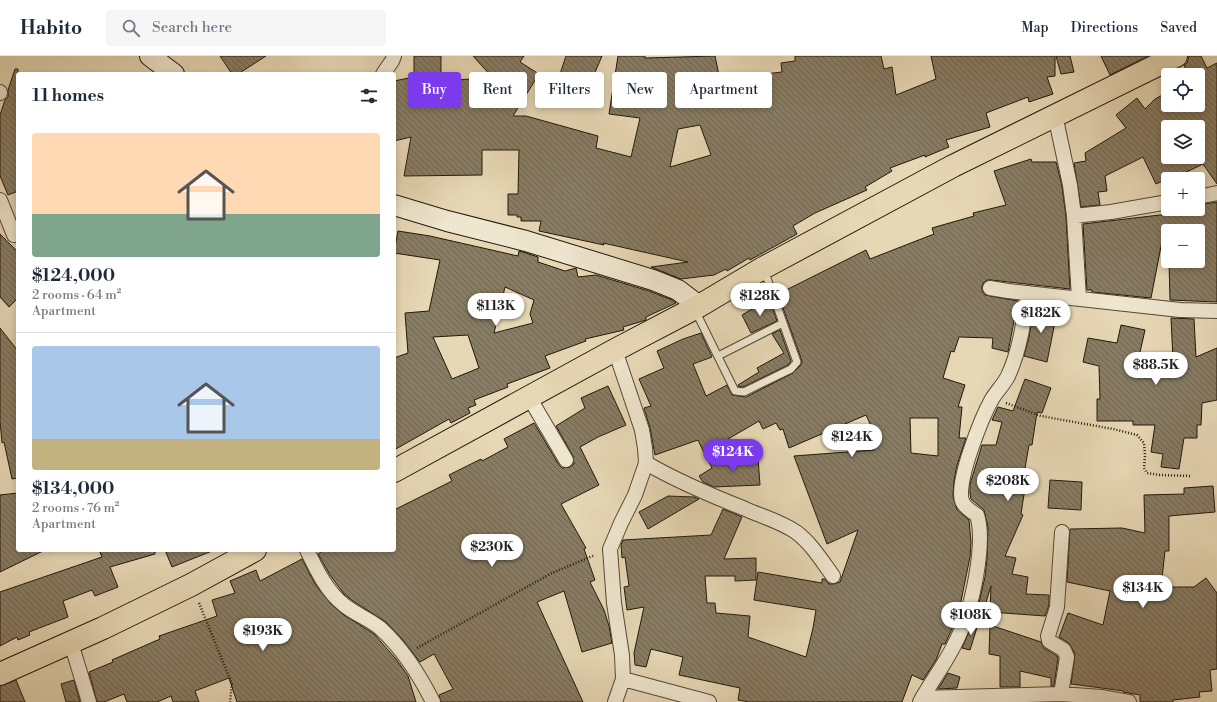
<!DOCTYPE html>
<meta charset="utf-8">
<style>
body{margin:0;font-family:"Libre Bodoni",serif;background:#f6f6f7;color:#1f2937;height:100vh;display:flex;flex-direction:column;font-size:15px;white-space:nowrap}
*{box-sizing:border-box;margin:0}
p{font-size:13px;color:#747a83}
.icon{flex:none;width:22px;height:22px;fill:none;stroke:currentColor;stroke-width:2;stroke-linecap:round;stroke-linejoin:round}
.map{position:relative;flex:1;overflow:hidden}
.drawer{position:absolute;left:16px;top:16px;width:380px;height:480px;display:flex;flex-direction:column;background:#fff;border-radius:4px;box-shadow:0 2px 6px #0003}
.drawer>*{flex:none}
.guide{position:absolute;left:408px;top:16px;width:380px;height:36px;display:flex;gap:8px}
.controls{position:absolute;left:1161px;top:12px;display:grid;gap:8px}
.controls a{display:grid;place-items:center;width:44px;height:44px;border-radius:4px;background:#fff;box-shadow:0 2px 6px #0003;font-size:20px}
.price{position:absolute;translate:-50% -34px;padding:0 9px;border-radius:14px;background:#fff;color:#222;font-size:13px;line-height:26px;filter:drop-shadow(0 1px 2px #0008)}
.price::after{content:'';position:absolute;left:50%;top:24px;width:12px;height:9px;margin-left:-6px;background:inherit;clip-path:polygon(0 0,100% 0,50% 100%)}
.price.selected{background:#7c3aed;color:#fff}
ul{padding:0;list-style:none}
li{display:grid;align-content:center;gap:8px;height:212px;padding:0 16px}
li+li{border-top:1px solid #e0e1e3}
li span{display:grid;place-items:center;height:124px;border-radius:4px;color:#555}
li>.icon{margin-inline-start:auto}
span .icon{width:72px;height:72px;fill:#fffc;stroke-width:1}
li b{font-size:17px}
h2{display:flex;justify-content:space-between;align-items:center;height:48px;padding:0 16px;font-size:17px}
.tag{padding:0 14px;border-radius:4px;background:#fff;box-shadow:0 2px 6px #0003;font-size:14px;line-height:36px}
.tag.selected{background:#7c3aed;color:#fff}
header{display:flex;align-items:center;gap:24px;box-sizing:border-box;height:56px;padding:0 20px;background:#fff;border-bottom:1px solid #e0e1e3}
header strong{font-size:19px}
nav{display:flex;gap:22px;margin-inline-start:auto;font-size:14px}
.search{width:280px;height:36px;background:#f6f6f7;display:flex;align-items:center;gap:10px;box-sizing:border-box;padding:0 14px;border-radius:4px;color:#747a83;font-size:15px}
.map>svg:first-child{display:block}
.building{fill:url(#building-back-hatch);stroke:#22180b;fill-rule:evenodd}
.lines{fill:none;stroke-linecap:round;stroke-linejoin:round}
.lane-casing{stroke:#534836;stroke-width:9}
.street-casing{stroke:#534836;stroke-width:16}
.secondary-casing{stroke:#22180b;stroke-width:22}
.primary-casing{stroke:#22180b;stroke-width:24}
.path{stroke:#22180b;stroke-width:2.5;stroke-dasharray:1 2;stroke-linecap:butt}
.lane{stroke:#efe6cf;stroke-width:7}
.street{stroke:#efe6cf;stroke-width:14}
.secondary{stroke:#efe6cf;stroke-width:20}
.primary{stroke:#e7d8b5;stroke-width:22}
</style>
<header>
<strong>Habito</strong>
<div class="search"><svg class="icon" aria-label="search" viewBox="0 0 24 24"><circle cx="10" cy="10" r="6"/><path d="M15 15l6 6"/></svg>Search here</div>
<nav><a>Map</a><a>Directions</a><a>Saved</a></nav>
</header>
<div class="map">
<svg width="1217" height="646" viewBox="0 0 1217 646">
<defs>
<pattern id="building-back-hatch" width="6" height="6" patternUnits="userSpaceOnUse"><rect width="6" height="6" fill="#887c63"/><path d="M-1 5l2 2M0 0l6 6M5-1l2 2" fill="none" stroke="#6f6550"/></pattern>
</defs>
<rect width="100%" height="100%" fill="#e7d8b5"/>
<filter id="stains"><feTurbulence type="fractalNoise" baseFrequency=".005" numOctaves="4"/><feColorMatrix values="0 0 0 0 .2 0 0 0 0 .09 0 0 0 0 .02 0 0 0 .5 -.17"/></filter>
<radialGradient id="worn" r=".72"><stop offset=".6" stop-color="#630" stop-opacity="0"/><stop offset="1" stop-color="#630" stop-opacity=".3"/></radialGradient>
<!-- building -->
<path class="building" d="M220,0H266L238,18H232Z
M414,0H441V25L471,23V21H492L473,0H524L520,6L539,18L513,60H526L598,80L596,92L631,101L640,62L609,58L618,0H645V2L715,0L720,24L746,18L747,20L782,16L781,7L795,5V0H881L884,13L892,11L896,39L936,23L931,0H1055V20L1047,21L1053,38L1029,46L1028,41L986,57L990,71L946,84L949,91L925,101V99L890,112L892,115L865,131L867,134L815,157L793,170L797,178L750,204L749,202L727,215L726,213L714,219L681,223L651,211L688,206L603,187L604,189L539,175L541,165H521V161H517V159H508V138H518L519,94H482V119L404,120L411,81L394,85V25L414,21ZM700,69L711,99L670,111L678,73Z
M566,0H602L584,42L578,40L576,45L570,42L567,51L550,48Z
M1056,0H1070L1074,16L1061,18Z
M1101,0H1148L1110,19Z
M1189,0H1201L1207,12L1217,7V128L1203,108L1172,123H1168V125L1167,123L1156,128L1143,101L1105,120L1107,135L1098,136L1100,149L1081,151L1074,107L1086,105L1085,97L1126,72L1116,59L1137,42L1145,53L1155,43L1168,36V49H1198V19H1188L1184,9L1187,7ZM1168,71H1198V101H1168Z
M15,13H18V135L8,139L0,120V59L5,44L8,41V34Z
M1031,103L1032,106H1056L1062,130L1066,161L1070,233L991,224H987L983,227L982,231V235L985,239L1018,245L1008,296L992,292L993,282L959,281L954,296L951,295L943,322L965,329L958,351H962L959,382H966L957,409L954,425L953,440L957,454L969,464L971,486L970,501L960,550L959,554H954L953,557L958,558L956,564L945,588H942L936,604L923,624L912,619L902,646H749L738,644L740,632L679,619L683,601L651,593L646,611L635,609L634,597L644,551L627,554L624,531L629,530L625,501L622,502L621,489L623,484L711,479L723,453L742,461L724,503L756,502V524L735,525V520H705L707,547H715L716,557L750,560L748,581L806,601L813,572L816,554L754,544L758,516L822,527V523H825L829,528H833L840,526L858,474L827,488L794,400L874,394L873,374L866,359L789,392L783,373L780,374L776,367L763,373L759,365L704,397L698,384L655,399L650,372L644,352L651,350L639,323L664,312L657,295L683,283L701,277L712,301L693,308L706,340L727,329L732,339L746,341L793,317L801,309L802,305L778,238L866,194L870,203L934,178L932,172L974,160L973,157L1006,149L994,115ZM910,362H938V400L911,397Z
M1217,146V246L1170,244L1169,205H1198V175H1163V180L1151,242L1092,236V234H1087L1083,168L1177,157V153H1198V149Z
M398,175L430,180L518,200L519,195L523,196L538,201V206L565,215L576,212L578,221L596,219L649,235L672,244L676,247L646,261V264L623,271L624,274L585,283L586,285L545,300L550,312L507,328L508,331L474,344L476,349L468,352L470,357L451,367L449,363L394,394V302L408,297L405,257L429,255L440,204L394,197ZM505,231L534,244L530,258L533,267L494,277ZM468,279L479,312L452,323L433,281Z
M0,178L18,196V242L9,251L0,241Z
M769,243L777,265L751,277L742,259Z
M1035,247H1038V252L1057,256L1047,306L1024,300L1029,281Z
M1171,262L1194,263L1196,301L1217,292V344L1202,347L1201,369H1197V382H1184L1179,413L1161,411L1163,398L1151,396L1155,369H1133V365H1097V343H1100L1099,310L1083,306L1088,282L1117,287L1121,269L1145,274L1138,305L1173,303Z
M0,272L18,295V422L12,423L4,386L2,387L0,365Z
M780,274L791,305L788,309L743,331L738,330V329L759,316L757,312L784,297L772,278Z
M1025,323L1051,332L1042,357L1037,356L1032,389H1029L1024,418L1027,419L1021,458L1023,459L1005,500L1016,502L1012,518L1028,521L1026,538L1049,539V549L1045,560L990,556L991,530L983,556L977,555L985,521L987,503L988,471L984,454L971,443L970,438V428L982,389H996L1002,366L992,364L998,351L1013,355Z
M608,330L626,369L598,381L580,391L599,429L561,448L586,492L584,493L595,524L590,526L604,554L609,570L612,587L582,596L564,535L537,546L583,646H441L439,639L453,633L434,598L420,606L402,583L386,566L353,545L344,538L330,519L318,498L324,494H394V454L452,425L449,419L481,403L482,405L508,391L504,383L534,367L559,409L562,412L570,411L574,408L573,400L556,370L585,352L581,342Z
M753,401L758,402L760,429L714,431L703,426L699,420L712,412L708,404Z
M1050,424L1082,426L1081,454L1048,452Z
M1213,430L1215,456L1169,460V495H1165L1161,531H1194L1206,522L1217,537V613L1210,614L1212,635L1199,636L1200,641L1173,644V646H1140V639L1123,636L1124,635L1071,628L1075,598L1069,587L1059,581L1068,557L1103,569L1110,535L1067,526L1070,473L1122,472L1145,477L1144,439L1184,438V432Z
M18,437V494H45L0,516V439Z
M668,440L694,441L699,443L648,473L639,456Z
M99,494H155V498L110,511L118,531L95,540L92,534L63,545L68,561L29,576L30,579L18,584L17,581L0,590V536L102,501Z
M165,494H212V495L172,511Z
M302,503L315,528L332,549L344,559L374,578L396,603L408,620L416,646H237L229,622L195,635L199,646H173L171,640L157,646H127L124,638L104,646H97L89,616L113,606L112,604L160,583L159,580L217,560L212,544L235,537L230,525L256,514L260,525Z
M974,564L979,565L970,594L962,592Z
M990,569L1041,586L1044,592L1057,600L1058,602L1054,630H1051V622L1020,615V631H1000V600L989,598Z
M948,617L960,621L957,632L938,633Z
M16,624L25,646H0V630Z
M74,624L80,646H66L61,628Z"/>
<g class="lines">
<!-- lane casing -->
<g class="lane-casing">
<path id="lane" d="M695,254L735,335L744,336L791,313L797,306L764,214
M718,300L783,267"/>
</g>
<!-- street casing -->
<g class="street-casing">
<path id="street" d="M383,18L392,5L394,0
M0,36V37
M1055,59L1070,129L1074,160L1079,243
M1198,141L1217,137
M0,144L14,179
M1074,160L1111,156L1168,146
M990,232L1008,235L1180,254L1217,255
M615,294L642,374L645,392L646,407L635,439L621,467L610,493L614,547L622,599L623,623L615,646
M529,341L566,404
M646,407C677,425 710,439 743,452C760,460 780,465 796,476C811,487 822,505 833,520
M307,494C316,513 327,536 344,549C355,558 369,563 380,572C402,592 420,620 433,646
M71,587L89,646
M623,623L709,646
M1061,638L1067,601L1064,594L1049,585L1048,580L1057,551L1062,476
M922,642L1061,638L1101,641L1129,646
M920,646C932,624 949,603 959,579C972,552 986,487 977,459C972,456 966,452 963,447C953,431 983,359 992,343C997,335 1004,328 1008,320C1020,294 1024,264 1028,237"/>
</g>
<!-- secondary casing -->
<g class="secondary-casing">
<path id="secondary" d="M150,0L174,18
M394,149L447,165L526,185L653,224L678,234L699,250"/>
</g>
<!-- primary casing -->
<g class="primary-casing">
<path id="primary" d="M394,415L615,294L699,250L763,212L953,110L1176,0
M0,618L103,572L191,529L255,494"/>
</g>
<!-- path -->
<path class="path" d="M1006,347L1041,360L1113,373L1137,379L1144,387L1145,399L1144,412L1147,417L1160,419L1192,420
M199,547L232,628L230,646
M417,592L552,517L595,499"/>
<!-- lane -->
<use href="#lane" class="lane"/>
<!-- street -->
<use href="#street" class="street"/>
<!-- secondary -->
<use href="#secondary" class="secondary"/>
<!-- primary -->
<use href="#primary" class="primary"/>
</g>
<rect width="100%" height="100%" filter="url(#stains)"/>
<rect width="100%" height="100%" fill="url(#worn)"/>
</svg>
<div class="controls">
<a><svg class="icon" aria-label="locate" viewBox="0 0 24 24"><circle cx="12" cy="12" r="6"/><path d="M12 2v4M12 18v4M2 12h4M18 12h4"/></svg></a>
<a><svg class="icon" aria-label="layers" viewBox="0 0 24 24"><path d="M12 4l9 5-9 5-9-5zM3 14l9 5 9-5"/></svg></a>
<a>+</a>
<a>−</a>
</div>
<b class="price" style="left:760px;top:261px">$128K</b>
<b class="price" style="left:496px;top:271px">$113K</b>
<b class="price" style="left:1041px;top:278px">$182K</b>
<b class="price" style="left:1156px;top:330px">$88.5K</b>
<b class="price" style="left:852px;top:402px">$124K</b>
<b class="price selected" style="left:733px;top:417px">$124K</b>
<b class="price" style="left:1008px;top:446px">$208K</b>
<b class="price" style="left:492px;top:512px">$230K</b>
<b class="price" style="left:1143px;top:553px">$134K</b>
<b class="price" style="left:971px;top:580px">$108K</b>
<b class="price" style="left:263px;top:596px">$193K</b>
<div class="guide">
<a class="tag selected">Buy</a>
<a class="tag">Rent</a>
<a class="tag">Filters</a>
<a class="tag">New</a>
<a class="tag">Apartment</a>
</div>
<section class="drawer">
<h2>11 homes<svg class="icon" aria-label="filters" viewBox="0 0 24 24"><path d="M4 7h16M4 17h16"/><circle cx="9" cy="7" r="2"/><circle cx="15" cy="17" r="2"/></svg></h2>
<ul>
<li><span style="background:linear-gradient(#ffd9b3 65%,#7fa58c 0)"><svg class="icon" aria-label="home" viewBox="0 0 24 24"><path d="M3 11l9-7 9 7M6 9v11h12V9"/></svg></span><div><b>$124,000</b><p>2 rooms · 64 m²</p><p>Apartment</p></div></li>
<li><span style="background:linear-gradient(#a9c7e8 75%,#c2b280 0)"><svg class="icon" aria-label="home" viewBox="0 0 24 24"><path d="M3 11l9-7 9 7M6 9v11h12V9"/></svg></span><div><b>$134,000</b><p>2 rooms · 76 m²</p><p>Apartment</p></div></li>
</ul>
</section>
</div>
